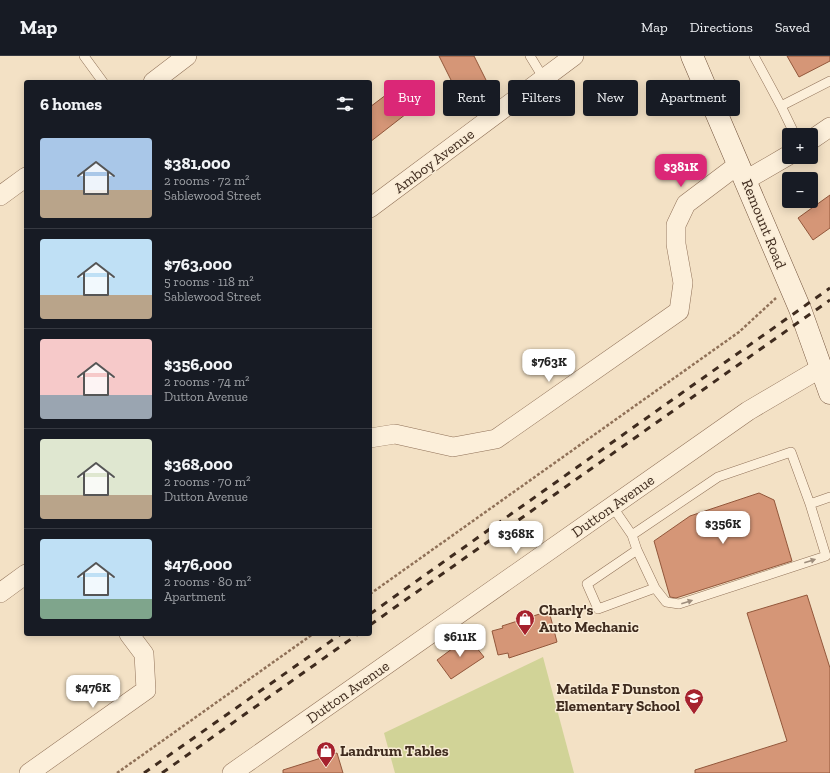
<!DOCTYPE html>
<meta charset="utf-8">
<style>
body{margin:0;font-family:"Zilla Slab",serif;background:#20242c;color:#f1f3f6;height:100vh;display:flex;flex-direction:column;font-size:15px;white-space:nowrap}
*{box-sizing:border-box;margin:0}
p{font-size:13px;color:#9ea1a6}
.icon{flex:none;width:22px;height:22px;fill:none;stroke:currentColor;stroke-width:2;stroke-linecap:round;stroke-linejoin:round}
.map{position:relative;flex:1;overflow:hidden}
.details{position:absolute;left:24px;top:24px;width:348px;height:556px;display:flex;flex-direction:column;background:#171b24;border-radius:4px;box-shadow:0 2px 10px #0003}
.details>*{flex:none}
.guide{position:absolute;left:384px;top:24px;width:380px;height:36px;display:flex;gap:8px}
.fabs{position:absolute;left:782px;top:72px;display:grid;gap:8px}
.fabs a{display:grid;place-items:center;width:36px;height:36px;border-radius:4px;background:#171b24;box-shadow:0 2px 10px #0003;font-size:20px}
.price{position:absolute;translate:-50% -34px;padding:0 9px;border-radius:8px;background:#fff;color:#222;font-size:13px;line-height:26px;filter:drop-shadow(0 1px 2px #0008)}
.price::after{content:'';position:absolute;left:50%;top:24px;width:12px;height:9px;margin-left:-6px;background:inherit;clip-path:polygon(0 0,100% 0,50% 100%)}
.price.active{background:#db2777;color:#fff}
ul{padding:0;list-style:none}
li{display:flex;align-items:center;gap:12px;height:100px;padding:0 16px}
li+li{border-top:1px solid #363941}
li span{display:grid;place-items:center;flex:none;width:112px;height:80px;border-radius:4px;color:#555}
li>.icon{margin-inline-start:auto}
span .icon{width:48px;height:48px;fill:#fffc;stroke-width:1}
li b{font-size:17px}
h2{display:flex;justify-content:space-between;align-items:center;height:48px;padding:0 16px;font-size:17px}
.pill{padding:0 14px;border-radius:4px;background:#171b24;box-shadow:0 2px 10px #0003;font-size:14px;line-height:36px}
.pill.active{background:#db2777;color:#fff}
header{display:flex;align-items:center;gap:24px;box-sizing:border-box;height:56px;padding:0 20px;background:#171b24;border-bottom:1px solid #363941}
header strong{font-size:19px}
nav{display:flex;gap:22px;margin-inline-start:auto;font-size:14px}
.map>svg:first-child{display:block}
.green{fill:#d1d397}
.building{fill:#d59677;stroke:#92573b}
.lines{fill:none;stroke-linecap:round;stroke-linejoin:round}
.lane-casing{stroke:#907158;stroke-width:10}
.street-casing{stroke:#907158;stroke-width:20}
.secondary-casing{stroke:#72523b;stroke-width:23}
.path{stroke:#907158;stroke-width:2.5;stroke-dasharray:3 2;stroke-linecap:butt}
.lane{stroke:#fcefda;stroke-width:9}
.street{stroke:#fcefda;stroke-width:19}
.secondary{stroke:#fcefda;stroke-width:22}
.rail{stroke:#3f2b1e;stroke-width:3;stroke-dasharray:7 7;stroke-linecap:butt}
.oneway{fill:#9e8d7c}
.labels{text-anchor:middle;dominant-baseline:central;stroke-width:3;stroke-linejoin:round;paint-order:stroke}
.street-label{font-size:15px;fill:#3f2b1e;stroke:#f9ecd6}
.poi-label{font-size:15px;font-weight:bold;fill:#3f2b1e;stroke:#f9ecd6;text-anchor:start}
</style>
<header>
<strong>Map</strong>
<nav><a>Map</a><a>Directions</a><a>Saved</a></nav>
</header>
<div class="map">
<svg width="830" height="717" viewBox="0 0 830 717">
<rect width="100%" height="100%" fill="#f3e1c5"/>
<!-- green -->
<path class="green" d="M543,601L574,717H395L384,677Z"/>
<!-- building -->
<path class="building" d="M439,0H474L489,30L461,44Z
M787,0H830V5L799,21Z
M399,29L415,51L370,86V51Z
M830,139V172L813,184L798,162Z
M759,437L774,444L792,505L676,542L670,541L654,485L690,460Z
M807,539L830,612V717H695V714L787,685L747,557Z
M549,555L557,586L509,602L508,597L498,599L492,575L503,572L502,570Z
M468,581L484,601L451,623L437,604Z
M337,697L343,717H283V714Z"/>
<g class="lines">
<!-- lane casing -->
<g class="lane-casing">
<path id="lane" d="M84,0L103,26
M530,0L544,23
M754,0L781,50L795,79
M781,50L830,25
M612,450L632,479L718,421L791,396L810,448L830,441
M632,479L637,494L655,532L598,553L587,528L637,494
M655,532L666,546L679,548L826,500L810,448"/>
</g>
<!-- street casing -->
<g class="street-casing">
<path id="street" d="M153,26L187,0
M811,84L830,71
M746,124L789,99
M0,140L26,121
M370,152L574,0
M370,382L395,378L453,391L496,383L679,255L683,227L676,188V169L686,148L739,108
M0,537L26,518
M29,717L146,634L144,598L129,578
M232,717L748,355L821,312"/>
</g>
<!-- secondary casing -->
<g class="secondary-casing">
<path id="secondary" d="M692,0L800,253L830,337"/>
</g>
<!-- path -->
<path class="path" d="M370,538L739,276L776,242
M117,717L313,578"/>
<!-- lane -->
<use href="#lane" class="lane"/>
<!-- street -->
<use href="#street" class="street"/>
<!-- secondary -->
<use href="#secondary" class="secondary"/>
<!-- rail -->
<path class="rail" d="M370,558L830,232
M370,569L830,244
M144,717L341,578
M162,717L358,578"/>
</g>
<!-- one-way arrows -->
<defs><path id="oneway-solid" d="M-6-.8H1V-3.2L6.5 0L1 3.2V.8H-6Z"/></defs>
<g class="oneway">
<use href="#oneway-solid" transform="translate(810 505) rotate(-18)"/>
<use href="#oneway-solid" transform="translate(687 546) rotate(-18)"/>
</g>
<!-- icons -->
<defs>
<g id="shop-pin" transform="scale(1)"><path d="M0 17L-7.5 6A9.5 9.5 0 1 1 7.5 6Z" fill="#a6222e" stroke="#f9ecd6"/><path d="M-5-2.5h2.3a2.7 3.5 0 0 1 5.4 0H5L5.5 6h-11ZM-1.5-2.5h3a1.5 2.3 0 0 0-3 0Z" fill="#fff"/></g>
<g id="school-pin" transform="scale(1)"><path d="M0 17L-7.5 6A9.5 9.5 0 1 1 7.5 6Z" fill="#a6222e" stroke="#f9ecd6"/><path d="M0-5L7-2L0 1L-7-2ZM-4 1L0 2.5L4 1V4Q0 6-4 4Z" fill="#fff"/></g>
</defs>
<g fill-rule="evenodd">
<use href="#shop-pin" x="525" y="563"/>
<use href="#school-pin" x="694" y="642"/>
<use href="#shop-pin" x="326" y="695"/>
</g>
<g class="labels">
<!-- street labels -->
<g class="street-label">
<text transform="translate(434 105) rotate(-37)">Amboy Avenue</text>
<text transform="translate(764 168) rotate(68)">Remount Road</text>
<text transform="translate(613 450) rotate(-35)">Dutton Avenue</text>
<text transform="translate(348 636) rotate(-35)">Dutton Avenue</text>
</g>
<!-- poi labels -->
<g class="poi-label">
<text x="539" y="554">Charly's<tspan x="539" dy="17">Auto Mechanic</tspan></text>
<text x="680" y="633" text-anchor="end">Matilda F Dunston<tspan x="680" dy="17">Elementary School</tspan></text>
<text x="340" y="695">Landrum Tables</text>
</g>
</g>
</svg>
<div class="fabs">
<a>+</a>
<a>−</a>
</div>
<b class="price active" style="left:681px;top:132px">$381K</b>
<b class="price" style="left:549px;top:327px">$763K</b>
<b class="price" style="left:723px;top:489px">$356K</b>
<b class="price" style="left:516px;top:499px">$368K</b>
<b class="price" style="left:460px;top:602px">$611K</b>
<b class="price" style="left:93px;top:653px">$476K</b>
<div class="guide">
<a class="pill active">Buy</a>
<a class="pill">Rent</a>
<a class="pill">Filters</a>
<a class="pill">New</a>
<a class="pill">Apartment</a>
</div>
<section class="details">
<h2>6 homes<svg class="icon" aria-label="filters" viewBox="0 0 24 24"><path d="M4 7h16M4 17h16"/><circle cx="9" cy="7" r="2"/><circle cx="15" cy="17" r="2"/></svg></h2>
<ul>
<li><span style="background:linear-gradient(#a9c7e8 65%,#b9a48a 0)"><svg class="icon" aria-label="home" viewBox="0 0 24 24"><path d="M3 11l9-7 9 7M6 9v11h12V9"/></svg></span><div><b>$381,000</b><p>2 rooms · 72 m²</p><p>Sablewood Street</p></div></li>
<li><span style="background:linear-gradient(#bfe0f5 70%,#b9a48a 0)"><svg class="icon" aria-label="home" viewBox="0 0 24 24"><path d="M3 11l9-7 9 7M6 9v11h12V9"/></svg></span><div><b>$763,000</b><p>5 rooms · 118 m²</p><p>Sablewood Street</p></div></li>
<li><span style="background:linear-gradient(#f6c9c9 70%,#9aa5b1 0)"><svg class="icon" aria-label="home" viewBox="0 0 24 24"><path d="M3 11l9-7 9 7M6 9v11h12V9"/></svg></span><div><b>$356,000</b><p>2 rooms · 74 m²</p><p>Dutton Avenue</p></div></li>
<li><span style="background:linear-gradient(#dfe7d0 70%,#b9a48a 0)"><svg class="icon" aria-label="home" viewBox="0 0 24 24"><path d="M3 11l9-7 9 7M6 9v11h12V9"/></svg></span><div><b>$368,000</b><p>2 rooms · 70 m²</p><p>Dutton Avenue</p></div></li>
<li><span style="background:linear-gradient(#bfe0f5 75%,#7fa58c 0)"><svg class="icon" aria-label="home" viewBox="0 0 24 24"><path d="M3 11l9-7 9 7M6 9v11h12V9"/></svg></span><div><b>$476,000</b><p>2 rooms · 80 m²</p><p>Apartment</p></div></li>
</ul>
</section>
</div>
